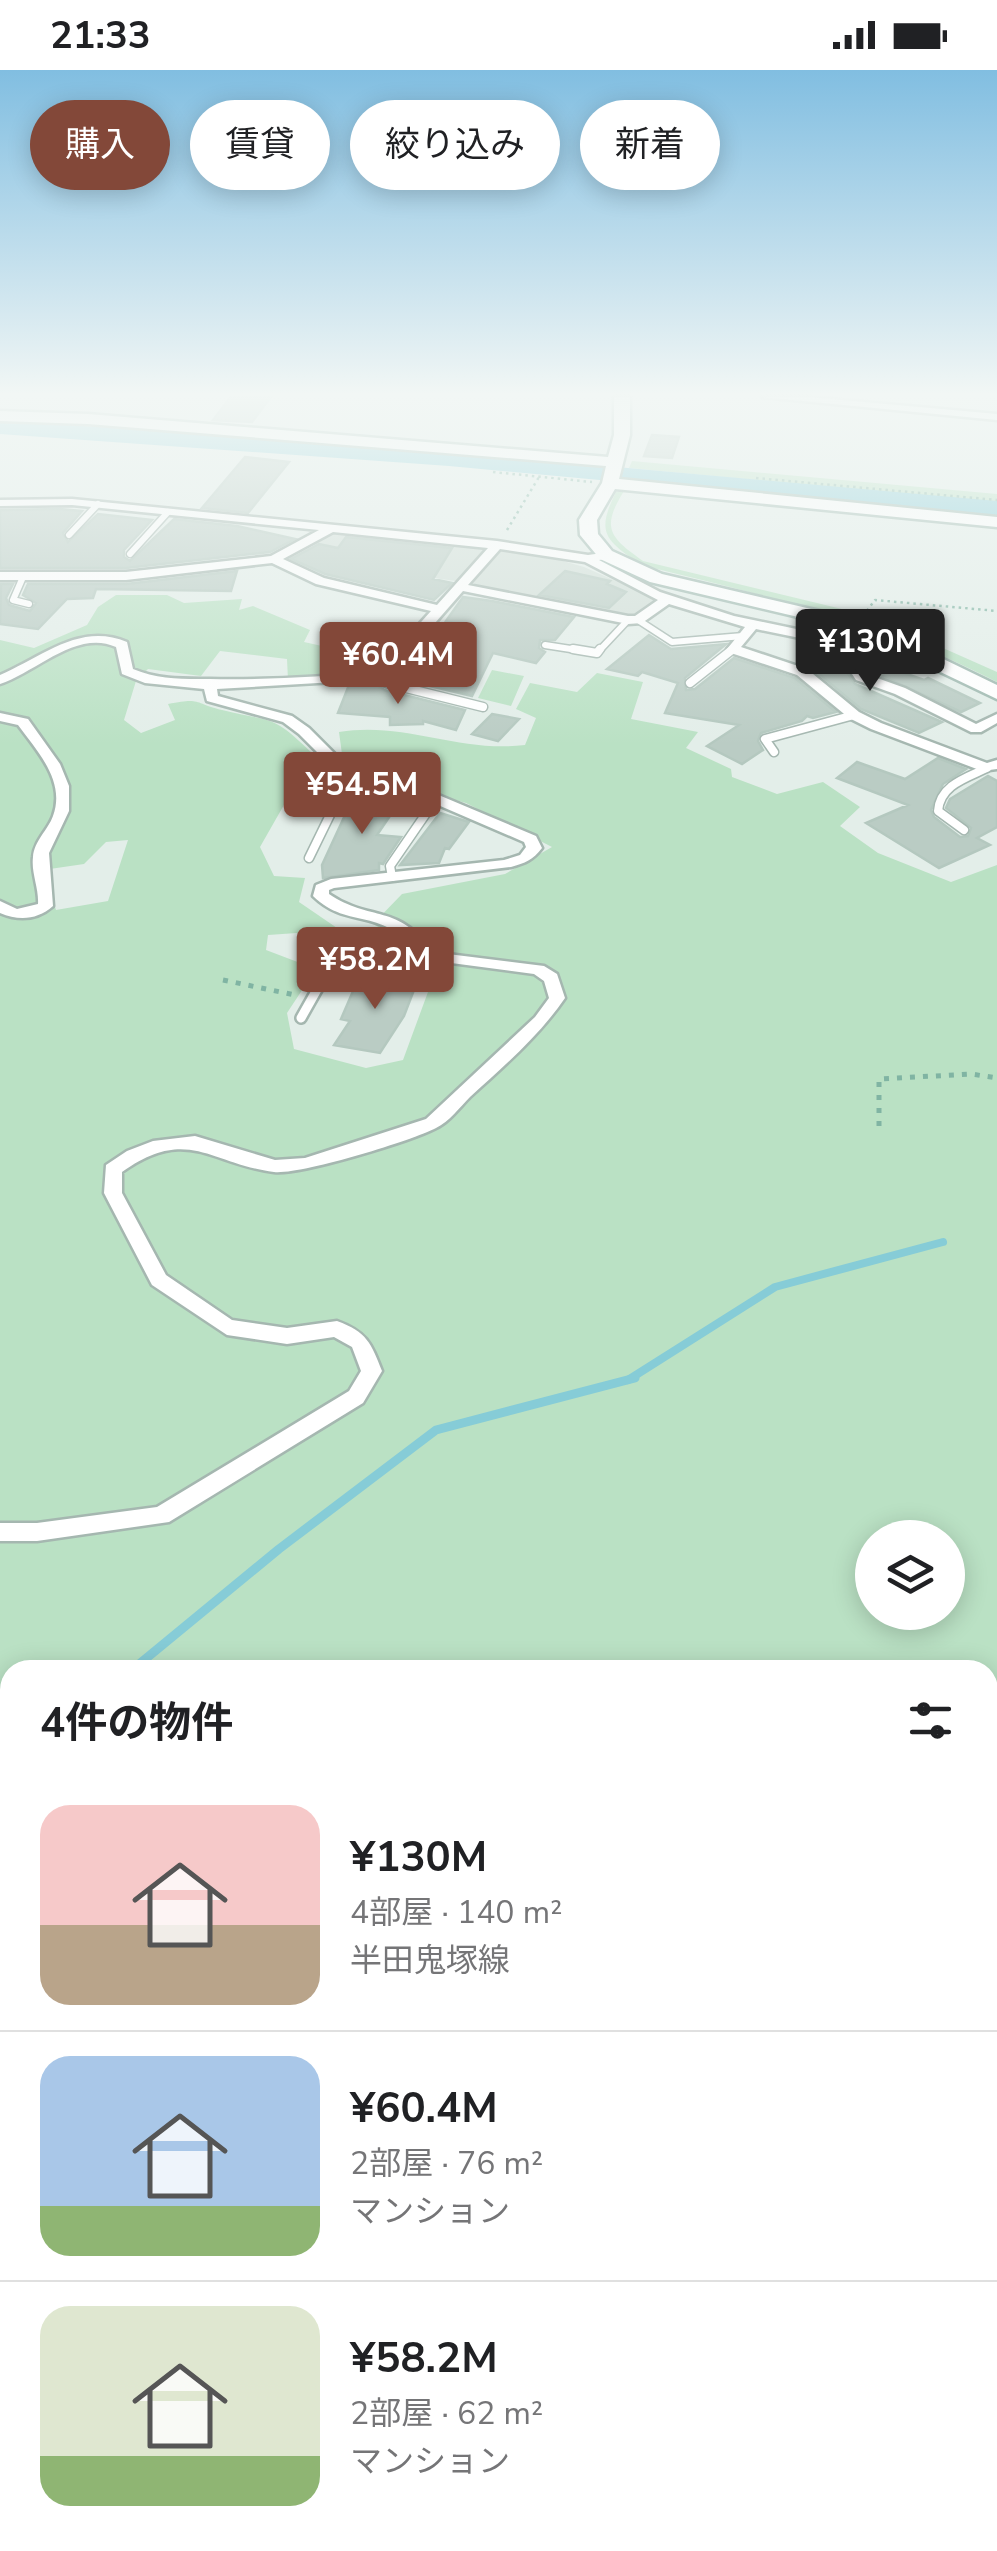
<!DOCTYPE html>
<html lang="ja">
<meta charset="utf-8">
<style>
body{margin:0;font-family:"Nunito Sans","Noto Sans JP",sans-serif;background:#f6f6f6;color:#202124;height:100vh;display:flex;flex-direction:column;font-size:38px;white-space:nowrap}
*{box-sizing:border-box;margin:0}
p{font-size:32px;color:#757577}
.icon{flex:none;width:55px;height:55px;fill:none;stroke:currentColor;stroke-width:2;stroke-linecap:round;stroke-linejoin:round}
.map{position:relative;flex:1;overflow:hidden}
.details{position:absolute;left:0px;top:1590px;width:998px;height:892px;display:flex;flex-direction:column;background:#fff;border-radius:30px 30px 0 0;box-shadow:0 5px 25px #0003}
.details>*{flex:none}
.hud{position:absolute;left:30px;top:30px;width:938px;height:90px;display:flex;gap:20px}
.tools{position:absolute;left:855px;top:1450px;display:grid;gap:20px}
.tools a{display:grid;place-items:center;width:110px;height:110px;border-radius:50%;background:#fff;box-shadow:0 5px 25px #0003;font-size:50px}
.price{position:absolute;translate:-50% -85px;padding:0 22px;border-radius:10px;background:#834839;color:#fff;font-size:32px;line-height:65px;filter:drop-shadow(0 2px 5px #0008)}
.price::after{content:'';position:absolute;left:50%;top:60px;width:30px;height:22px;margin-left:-15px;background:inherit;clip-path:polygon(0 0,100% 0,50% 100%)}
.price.current{background:#222;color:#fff}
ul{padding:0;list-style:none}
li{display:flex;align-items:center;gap:30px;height:250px;padding:0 40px}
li+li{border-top:2px solid #e0e0e0}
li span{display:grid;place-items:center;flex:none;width:280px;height:200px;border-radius:30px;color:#555}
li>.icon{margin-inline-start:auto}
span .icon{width:120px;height:120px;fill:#fffc;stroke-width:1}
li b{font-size:42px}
h2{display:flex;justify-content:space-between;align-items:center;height:120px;padding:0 40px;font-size:42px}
.pill{padding:0 35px;border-radius:45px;background:#fff;box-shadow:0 5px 25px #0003;font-size:35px;line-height:90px}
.pill.current{background:#834839;color:#fff}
.status{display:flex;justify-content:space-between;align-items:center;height:70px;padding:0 50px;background:#fff;direction:ltr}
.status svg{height:28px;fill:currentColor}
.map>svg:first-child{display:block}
.built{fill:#d1ded7}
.green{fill:#bae1c4;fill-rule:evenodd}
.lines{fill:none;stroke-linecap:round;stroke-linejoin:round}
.stream-far1{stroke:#86ccd7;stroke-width:8}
.stream{stroke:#86ccd7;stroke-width:9}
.river{fill:#86ccd7;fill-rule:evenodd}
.building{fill:#baccc4;stroke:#b4c8bf;stroke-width:2.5}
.lane-far2-casing{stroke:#a5b7b0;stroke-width:9}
.lane-far1-casing{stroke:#a5b7b0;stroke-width:11}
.lane-casing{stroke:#a5b7b0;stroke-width:14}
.street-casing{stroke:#a5b7b0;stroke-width:5}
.secondary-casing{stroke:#a0bab1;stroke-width:5}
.path-far1{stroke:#80b4a3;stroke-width:2.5;stroke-dasharray:2.5 4;stroke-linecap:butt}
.path{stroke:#80b4a3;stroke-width:5;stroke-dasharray:5 8;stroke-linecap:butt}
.lane-far2{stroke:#fff;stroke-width:6}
.lane-far1{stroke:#fff;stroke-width:8}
.lane{stroke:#fff;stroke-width:9}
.street{fill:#fff;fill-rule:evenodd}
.secondary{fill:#fff;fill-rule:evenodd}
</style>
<div class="status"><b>21:33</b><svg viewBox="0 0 49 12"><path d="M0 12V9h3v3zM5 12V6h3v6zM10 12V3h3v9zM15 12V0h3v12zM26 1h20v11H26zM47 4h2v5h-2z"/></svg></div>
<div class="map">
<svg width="997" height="2481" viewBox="0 0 997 2481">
<rect width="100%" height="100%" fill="#e3eee9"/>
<!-- built -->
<path class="built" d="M331,462L542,485L584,497L659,530L634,549L467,517L469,513L379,500L312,477Z"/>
<!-- green -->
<path class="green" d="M632,391L997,424V433L629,398Z
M624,421C601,458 609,467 643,491L871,546L997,602V612C882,552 766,526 641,495C606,470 595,464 616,422Z
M116,525H167L184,533L242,529L239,540L253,536L310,560L304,572L380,589L363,605L288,610L287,589L220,581L201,606L148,599L136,611L124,650L141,663L175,650L168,634C201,627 194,633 222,640C274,653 271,643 313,684L260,777L274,806L305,808L299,832L340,860L268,865L266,880L316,899L287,943L294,979L366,998L403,990L439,892L373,854L402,824L505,804L552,777L466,733L344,699L339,662C404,651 458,683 525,675L536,648L516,639L530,613L577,622L597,603L643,612L631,649L698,662L686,678L731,699L732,707L777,724L823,712L860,737L840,756L878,783L951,812L997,795V2481H0V570L34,578L87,555L98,537ZM128,770L108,831L56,840L43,800L84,794L106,772ZM872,1468H948V1542H872ZM10,1600H988V2472H10Z
M492,600L524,606L511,636L478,628Z"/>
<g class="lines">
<!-- stream-far1 -->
<path class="stream-far1" d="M628,1310L775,1217L943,1172"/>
<!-- stream -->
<path class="stream" d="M132,1600L279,1479L436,1360L635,1308
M0,1723L10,1714"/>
<!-- river -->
<path class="river" d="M0,350L449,382L997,431V447L449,396L0,364Z"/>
</g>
<!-- building -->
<path class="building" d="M230,328H270L252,352L213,350Z
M652,365L679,367L672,388L644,386Z
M245,387L289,392L248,443L202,438Z
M60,439L82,441L63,463L68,472L98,444L152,450L124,480V487L130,491L174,449L237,456L295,469L270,482L126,498H0V440Z
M346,467L452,478L433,509L452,513L434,530L325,504L291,489L319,474L338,478Z
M237,501L231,521L96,519L93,528L67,529L38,559L0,554L1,514H13L6,528L9,535L30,541L36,533L23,525L28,514H126Z
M565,501L610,511L607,514L626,522L609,538L539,525Z
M463,527L492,531L574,547L555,570H540L539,578L545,582L536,593L493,583L472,626L396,608L407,593L431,597L466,556L446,551Z
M649,565L671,579L726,574L685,608L686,620L695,619L734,588L795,608L836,642L813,648L807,646L802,651L761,663L758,671L763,680L742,694L707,676L739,655L665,643L678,613L642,602L638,606L607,599Z
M834,580L863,588L848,604L855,614L942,652L919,663L861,639L814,600Z
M881,595L924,610L928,608L980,633L961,642L873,602Z
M366,614L378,615L384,620L465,640L456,660L423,651V654L390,655V647L338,643L349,615Z
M492,644L519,649L498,671L472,664Z
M938,688L966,699L943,714L931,740L934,747L960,767L968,766L971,758L946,738L950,729L988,706L997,711V757L977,768L990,775L939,798L866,753L908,735L837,708L857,692L905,709Z
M362,720L402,728L377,765L401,767L383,794L379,793V800L323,808L322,795L347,741Z
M440,743L469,752L449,779L445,778L439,793L400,795Z
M360,905L417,912L404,946L380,983L334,975L350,951L341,949Z"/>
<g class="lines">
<!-- lane-far2 casing -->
<g class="lane-far2-casing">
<path id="lane-far2" d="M69,465L98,434
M130,484L168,442
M23,507L13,530L29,534
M638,550L672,572L743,566
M545,575L590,582
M598,582L628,550
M729,582L733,579"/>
</g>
<!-- lane-far1 casing -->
<g class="lane-far1-casing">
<path id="lane-far1" d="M573,579L597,583L600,579
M381,606L386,613L483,637
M690,613L733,579
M774,682L765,669L854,645
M964,760L938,741C940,715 966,708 987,698
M309,788L349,706
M392,807L390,796L436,729
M327,903L345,889L427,886"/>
</g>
<!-- lane casing -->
<g class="lane-casing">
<path id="lane" d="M301,948L328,900"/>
</g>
<!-- street casing -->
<g class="street-casing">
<path id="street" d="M762,327H808L997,344V350Z
M72,429L497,471L588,485L610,482V488L599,490L660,522L734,546L882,577L911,574V580L886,584L866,604L905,618L976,654L997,644V653L981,662H971L895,624L856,610L852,604L873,583L756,559L741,577L807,599L859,642L881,653L987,693L997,690V699L982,701L871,659L849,648L797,605L728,582L727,579L745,557L669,534L642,553L628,554L463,521L386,609L217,619L218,626L292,646L309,658L354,703L441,726L536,766L542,778C533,790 525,793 511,797L334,818L329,820V824C370,852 399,833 432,882L544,896L557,904L565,928C539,966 504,996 470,1027C460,1037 449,1052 436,1058C411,1071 300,1105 274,1102C210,1094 188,1055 122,1102V1123L166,1205L232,1250L287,1258L337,1251C367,1262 371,1273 382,1301L363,1333L169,1452L37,1471H0V1453H37L157,1437L349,1321L361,1301L352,1277L334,1267L287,1274L227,1265L152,1215L104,1123L106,1095L127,1081L153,1071L195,1066L275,1090L305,1088L426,1049L535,947L549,928L544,911L534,904L421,889C383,833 350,862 313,826L316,815L331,809L504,790L520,785L526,777L524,772L431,732L344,709L299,664L283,652L207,631L204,619L145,613L122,604L116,577C77,559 36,602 0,614V605C42,587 80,552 127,572L133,599C159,610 184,609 210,609C265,610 321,607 376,602L431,541L316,514L272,493L126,510H0V502H126L271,486L319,460L72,435L0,436V430ZM333,462L488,478L437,535L324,508L283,489ZM500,479L585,492L658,530L635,546H628L468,515Z
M0,643L28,649L60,694L69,716V741L49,783L53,836C37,850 19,851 0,843V831L17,839L38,834C39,818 31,803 33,787C34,771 48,760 53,746C66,711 37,681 18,655L0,651Z"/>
</g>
<!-- secondary casing -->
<g class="secondary-casing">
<path id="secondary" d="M614,327H630V365L619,409L997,447V457L615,419L597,450L598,464L612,481L662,504L824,542L898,567L997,615V629L884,575L811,550L650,512L600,489L580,465L579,450L602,413L606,396L88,354L0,351V341L88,344L608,387L614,365Z"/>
</g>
<!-- path-far1 -->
<path class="path-far1" d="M493,402L592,412
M756,408L997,430
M507,460L539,407
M863,546L875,530L997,541"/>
<!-- path -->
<path class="path" d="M223,910L295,925
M879,1056V1009L971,1004L997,1008"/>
<!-- lane-far2 -->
<use href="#lane-far2" class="lane-far2"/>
<!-- lane-far1 -->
<use href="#lane-far1" class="lane-far1"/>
<!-- lane -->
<use href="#lane" class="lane"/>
<!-- street -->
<use href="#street" class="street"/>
<!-- secondary -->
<use href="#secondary" class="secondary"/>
</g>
<!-- sky -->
<linearGradient id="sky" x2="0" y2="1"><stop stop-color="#81bee1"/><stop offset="0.48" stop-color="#f2f7f5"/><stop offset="1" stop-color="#f2f7f5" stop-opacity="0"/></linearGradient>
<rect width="997" height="675" fill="url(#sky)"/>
</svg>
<div class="tools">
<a><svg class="icon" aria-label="layers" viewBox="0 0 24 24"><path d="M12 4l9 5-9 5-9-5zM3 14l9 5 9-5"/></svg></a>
</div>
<b class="price current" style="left:870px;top:624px">¥130M</b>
<b class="price" style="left:398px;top:637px">¥60.4M</b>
<b class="price" style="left:362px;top:767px">¥54.5M</b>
<b class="price" style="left:375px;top:942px">¥58.2M</b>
<div class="hud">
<a class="pill current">購入</a>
<a class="pill">賃貸</a>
<a class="pill">絞り込み</a>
<a class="pill">新着</a>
</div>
<section class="details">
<h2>4件の物件<svg class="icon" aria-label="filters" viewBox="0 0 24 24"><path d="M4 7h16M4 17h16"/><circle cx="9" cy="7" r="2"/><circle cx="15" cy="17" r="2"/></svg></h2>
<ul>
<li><span style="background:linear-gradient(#f6c9c9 60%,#b9a48a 0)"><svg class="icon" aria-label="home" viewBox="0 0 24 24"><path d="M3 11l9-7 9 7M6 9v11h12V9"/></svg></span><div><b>¥130M</b><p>4部屋 · 140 m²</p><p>半田鬼塚線</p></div></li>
<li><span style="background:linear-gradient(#a9c7e8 75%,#8fb573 0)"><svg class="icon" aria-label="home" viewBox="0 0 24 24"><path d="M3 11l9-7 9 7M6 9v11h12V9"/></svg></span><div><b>¥60.4M</b><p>2部屋 · 76 m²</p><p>マンション</p></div></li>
<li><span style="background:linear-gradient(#dfe7d0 75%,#8fb573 0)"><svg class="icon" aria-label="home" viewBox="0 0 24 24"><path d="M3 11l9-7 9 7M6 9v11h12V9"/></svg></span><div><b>¥58.2M</b><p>2部屋 · 62 m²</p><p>マンション</p></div></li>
</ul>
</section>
</div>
